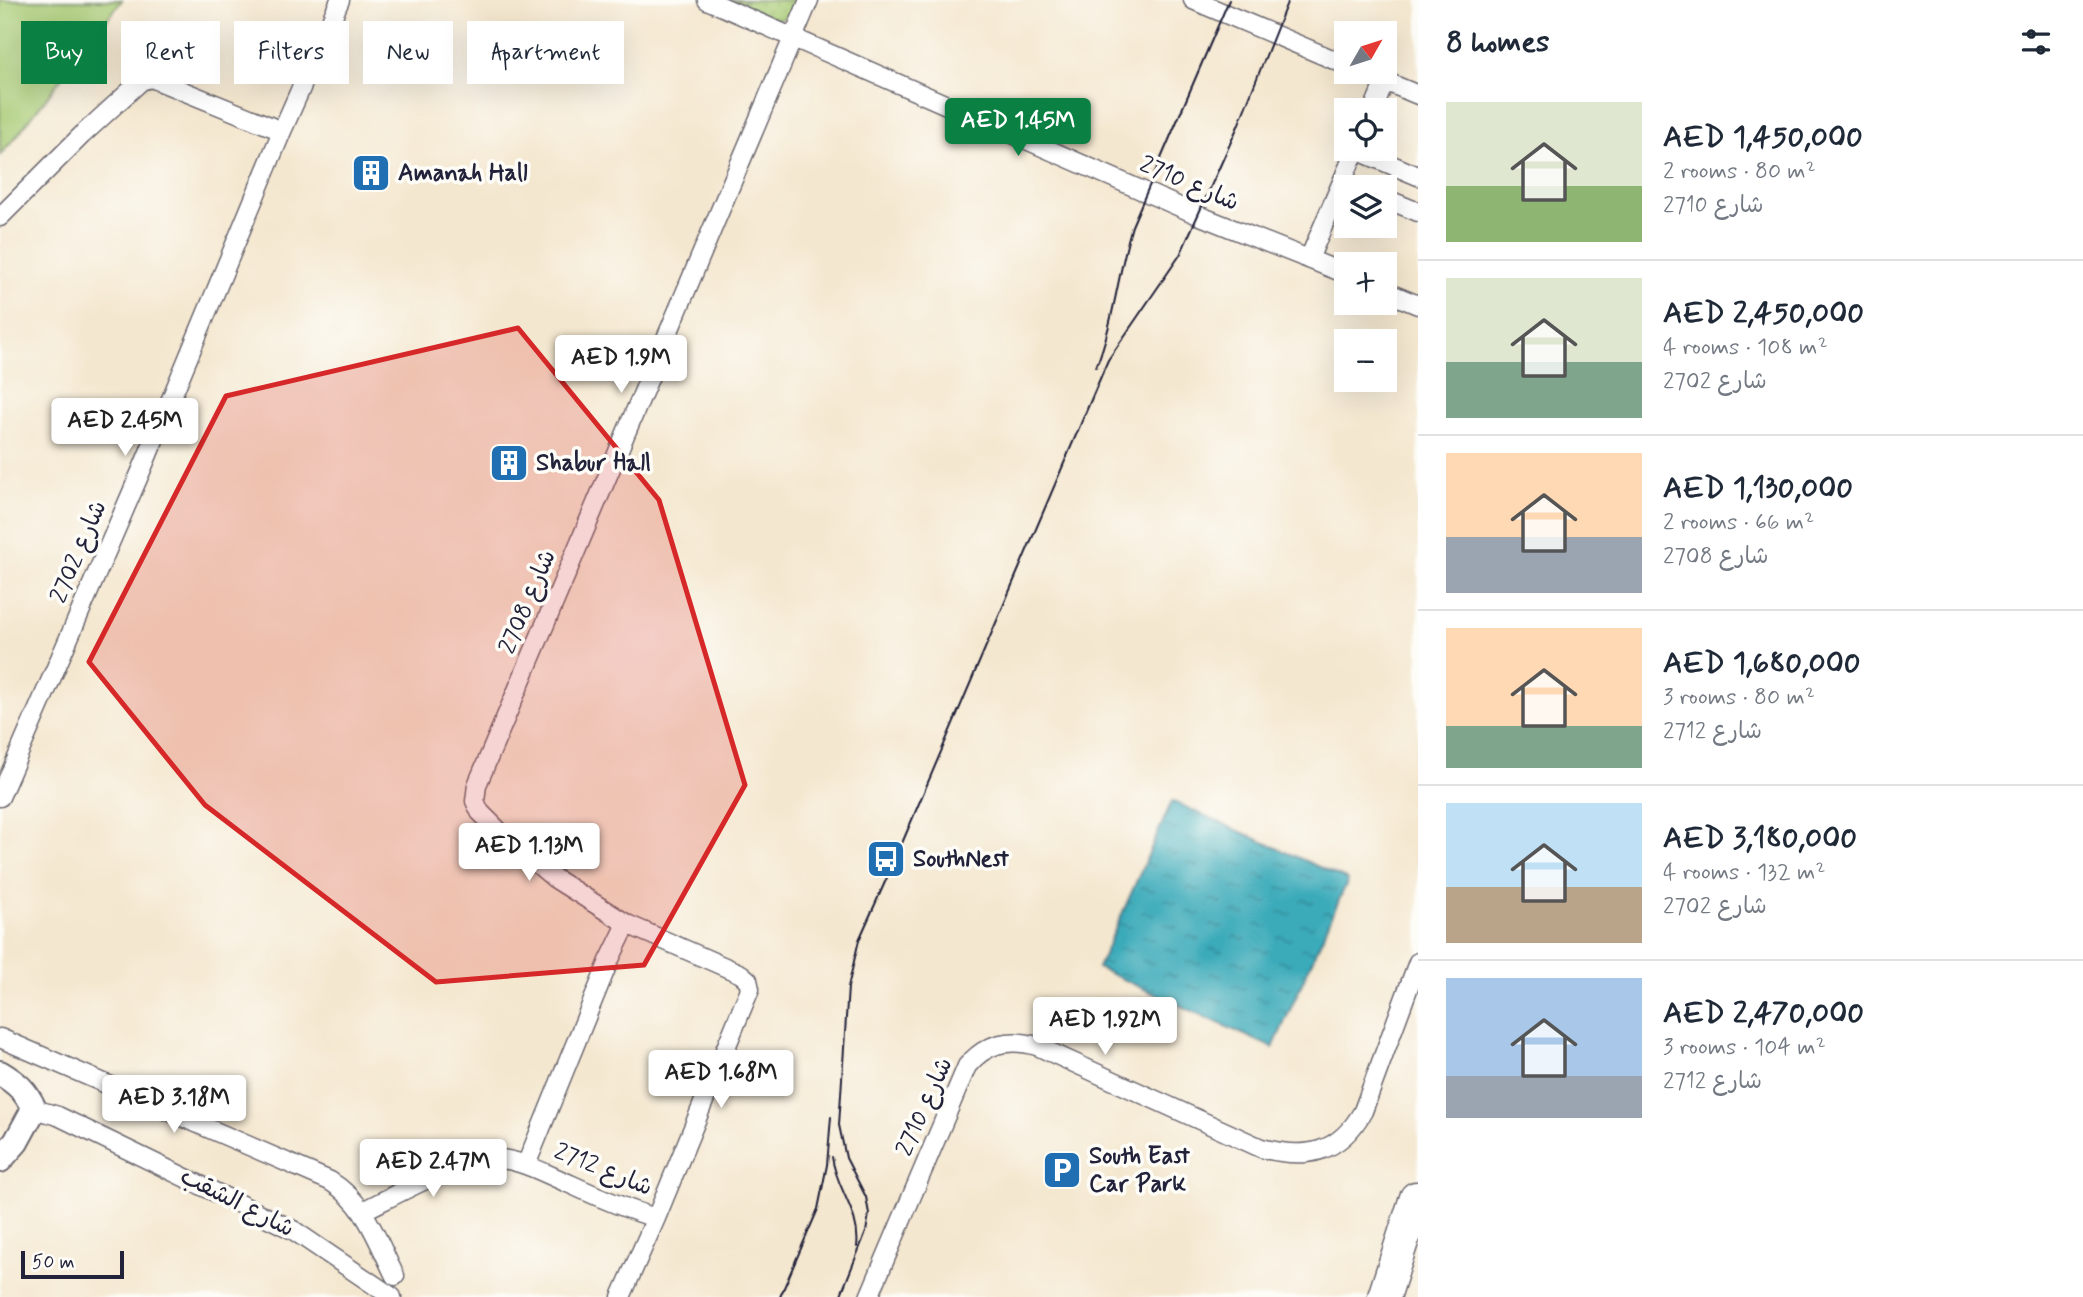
<!DOCTYPE html>
<meta charset="utf-8">
<style>
body{margin:0;font-family:Mynerve,"Playpen Sans Arabic",sans-serif;background:#f6f6f7;color:#1f2937;height:100vh;display:flex;flex-direction:column;font-size:26px;white-space:nowrap}
*{box-sizing:border-box;margin:0}
p{font-size:23px;color:#747a83}
.icon{flex:none;width:38px;height:38px;fill:none;stroke:currentColor;stroke-width:2;stroke-linecap:round;stroke-linejoin:round}
.map{position:relative;flex:1;overflow:hidden}
.side{display:flex;flex-direction:column;background:#fff;width:665px}
.side>*{flex:none}
.guide{position:absolute;left:21px;top:21px;width:665px;height:63px;display:flex;gap:14px}
.needle{width:46px;rotate:51deg}
.fabs{position:absolute;left:1334px;top:21px;display:grid;gap:14px}
.fabs a{display:grid;place-items:center;width:63px;height:63px;border-radius:0px;background:#fff;box-shadow:0 7px 28px #0002;font-size:35px}
.scale{position:absolute;left:21px;bottom:18px;width:103px;box-sizing:border-box;padding-left:7px;border:4px solid #22223b;border-top:0;font-size:19px;line-height:24px;white-space:nowrap;color:#22223b;-webkit-text-stroke:5px #fdfcf7;paint-order:stroke}
.price{position:absolute;translate:-50% -60px;padding:0 16px;border-radius:7px;background:#fff;color:#222;font-size:23px;line-height:46px;filter:drop-shadow(0 2px 4px #0008)}
.price::after{content:'';position:absolute;left:50%;top:42px;width:21px;height:16px;margin-left:-10px;background:inherit;clip-path:polygon(0 0,100% 0,50% 100%)}
.price.selected{background:#0b8043;color:#fff}
ul{padding:0;list-style:none}
li{display:flex;align-items:center;gap:21px;height:175px;padding:0 28px}
li+li{border-top:2px solid #e0e1e3}
li span{display:grid;place-items:center;flex:none;width:196px;height:140px;border-radius:0px;color:#555}
li>.icon{margin-inline-start:auto}
span .icon{width:84px;height:84px;fill:#fffc;stroke-width:1}
li b{font-size:30px}
h2{display:flex;justify-content:space-between;align-items:center;height:84px;padding:0 28px;font-size:30px}
.chip{padding:0 24px;border-radius:0px;background:#fff;box-shadow:0 7px 28px #0002;font-size:24px;line-height:63px}
.chip.selected{background:#0b8043;color:#fff}
main{display:flex;flex:1;min-height:0}
.map>svg:first-child{display:block}
.park{fill:url(#park-dots);stroke:#657658;stroke-width:2}
.pitch{fill:#a8cb74;stroke:#657658;stroke-width:2}
.water{fill:url(#water-ripples);stroke:#2e667a;stroke-width:2}
.lines{fill:none;stroke-linecap:round;stroke-linejoin:round}
.street-casing{stroke:#6c676f;stroke-width:21}
.secondary-casing{stroke:#6c676f;stroke-width:28}
.highway-casing{stroke:#6c676f;stroke-width:35}
.street{stroke:#fff;stroke-width:18}
.secondary{stroke:#fff;stroke-width:24}
.highway{stroke:#fff;stroke-width:32}
.tram{stroke:#22223b;stroke-width:2}
.marked{fill:#d62828;fill-opacity:0.2;stroke:#d62828;stroke-width:5;stroke-linejoin:round}
.labels{text-anchor:middle;dominant-baseline:central;stroke-width:7;stroke-linejoin:round;paint-order:stroke}
.poi-label{font-size:24px;font-weight:bold;fill:#22223b;stroke:#fdfcf7;text-anchor:start}
.street-label{font-size:24px;fill:#22223b;stroke:#fdfcf7}
</style>
<main>
<div class="map">
<svg width="1418" height="1297" viewBox="0 0 1418 1297">
<defs>
<pattern id="park-dots" width="8" height="8" patternUnits="userSpaceOnUse" patternTransform="scale(1.75)"><rect width="8" height="8" fill="#a8cb74"/><path d="M2 2h.1M6 6h.1" fill="none" stroke="#90ae65" stroke-width="1.8" stroke-linecap="round"/></pattern>
<pattern id="water-ripples" width="26" height="14" patternUnits="userSpaceOnUse" patternTransform="scale(1.75)"><rect width="26" height="14" fill="#3baab9"/><path d="M2 4q2-2 4 0t4 0M15 11q2-2 4 0t4 0" fill="none" stroke="#318a98"/></pattern>
</defs>
<rect width="100%" height="100%" fill="#fdfcf7"/>
<filter id="ink" filterUnits="userSpaceOnUse"><feTurbulence type="fractalNoise" baseFrequency=".0143" numOctaves="2"/><feDisplacementMap in="SourceGraphic" scale="14" xChannelSelector="R" yChannelSelector="G"/><feConvolveMatrix kernelMatrix="1 2 1 2 8 2 1 2 1" color-interpolation-filters="sRGB"/></filter>
<filter id="wash" filterUnits="userSpaceOnUse"><feTurbulence type="fractalNoise" baseFrequency=".00686" numOctaves="4" result="noise"/><feDisplacementMap in="SourceGraphic" scale="28" xChannelSelector="R" yChannelSelector="G"/><feGaussianBlur stdDeviation="1.57" result="paint"/><feColorMatrix in="noise" values="0 0 0 0 0 0 0 0 0 0 0 0 0 0 0 0 0 1.4 0 .05"/><feComposite in="paint" operator="in"/></filter>
<g filter="url(#wash)">
<rect width="100%" height="100%" fill="#f4e7cf"/>
<!-- park -->
<path class="park" d="M729,0H804L795,15L776,20Z"/>
<!-- pitch -->
<path class="pitch" d="M0,0H122L15,138L0,155Z"/>
<!-- water -->
<path class="water" d="M1172,801L1348,880L1273,1048L1098,968Z"/>
</g>
<g filter="url(#ink)">
<g class="lines">
<!-- street casing -->
<g class="street-casing">
<path id="street" d="M707,0L1198,215L1346,274
M1193,0L1346,65
M1363,72L1418,95
M1373,110L1385,81
M1356,150L1418,176
M1384,198L1418,212
M0,217L82,135L141,81L151,78L282,131
M1309,259L1356,149
M1384,291L1418,305
M0,797L142,469L282,131L340,0
M0,1038L330,1181C366,1203 377,1240 395,1276
M34,1109L58,1116L293,1230L392,1297
M526,1165L609,961L627,924
M363,1211C395,1195 454,1162 488,1159C516,1156 545,1174 570,1184C598,1197 626,1209 656,1218L750,989L748,980L741,974L627,924L554,878L502,834L480,812L475,801L477,785L809,0
M621,1297L656,1218
M869,1297L967,1066C986,1043 1009,1038 1037,1046L1261,1148C1306,1160 1339,1154 1363,1111L1418,962"/>
</g>
<!-- secondary casing -->
<g class="secondary-casing">
<path id="secondary" d="M0,1073C17,1083 26,1091 34,1109
M0,1160L16,1142L34,1109"/>
</g>
<!-- highway casing -->
<g class="highway-casing">
<path id="highway" d="M1384,1297L1416,1198"/>
</g>
<!-- street -->
<use href="#street" class="street"/>
<!-- secondary -->
<use href="#secondary" class="secondary"/>
<!-- highway -->
<use href="#highway" class="highway"/>
<!-- tram -->
<path class="tram" d="M1096,367C1114,322 1118,272 1132,226L1229,0
M832,1157C836,1189 861,1213 857,1247
M780,1297L818,1209L827,1165L831,1117
M840,1297L866,1232L869,1214L866,1197L846,1158L839,1125L848,987L859,940L894,862L1108,360L1180,255L1238,126L1288,0"/>
</g>
</g>
<!-- marked area -->
<path class="marked" d="M518,328L659,500L745,785L644,965L436,982L205,805L89,662L226,396Z"/>
<!-- icons -->
<defs>
<g id="building-square" transform="scale(2.0125)"><rect x="-9" y="-9" width="18" height="18" rx="4" fill="#1f6fb2" stroke="#fdfcf7"/><path d="M-4-6H4V6H1V3H-1V6H-4ZM-2.5-4.3h1.7v1.8h-1.7ZM.8-4.3h1.7v1.8H.8ZM-2.5-1h1.7V.8h-1.7ZM.8-1h1.7V.8H.8Z" fill="#fff"/></g>
<g id="bus-square" transform="scale(2.0125)"><rect x="-9" y="-9" width="18" height="18" rx="4" fill="#1f6fb2" stroke="#fdfcf7"/><path d="M-5-6H5V4H4V6H2V4H-2V6H-4V4H-5ZM-3.5-4V0h7V-4ZM-3.5 1.2v1.5H-2V1.2ZM2 1.2v1.5H3.5V1.2Z" fill="#fff"/></g>
<g id="parking-square" transform="scale(2.0125)"><rect x="-9" y="-9" width="18" height="18" rx="4" fill="#1f6fb2" stroke="#fdfcf7"/><path d="M-3.5-5.5H1a3.5 3.5 0 0 1 0 7H-1V5.5H-3.5ZM-1-3.4V-.6H.8a1.4 1.4 0 0 0 0-2.8Z" fill="#fff"/></g>
</defs>
<g fill-rule="evenodd">
<use href="#building-square" x="371" y="173"/>
<use href="#building-square" x="509" y="463"/>
<use href="#bus-square" x="886" y="859"/>
<use href="#parking-square" x="1062" y="1170"/>
</g>
<g class="labels">
<!-- poi labels -->
<g class="poi-label">
<text x="398" y="173">Amanah Hall</text>
<text x="536" y="463">Shabur Hall</text>
<text x="913" y="859">SouthNest</text>
<text x="1089" y="1156">South East<tspan x="1089" dy="28">Car Park</tspan></text>
</g>
<!-- street labels -->
<g class="street-label">
<text transform="translate(1189 184) rotate(23)">شارع 2710</text>
<text transform="translate(79 552) rotate(-67)">شارع 2702</text>
<text transform="translate(528 602) rotate(-67)">شارع 2708</text>
<text transform="translate(925 1107) rotate(-66)">شارع 2710</text>
<text transform="translate(603 1170) rotate(22)">شارع 2712</text>
<text transform="translate(237 1203) rotate(27)">شارع الشقب</text>
</g>
</g>
</svg>
<div class="fabs">
<a><svg class="needle" viewBox="-14 -14 28 28"><path d="M0-13l5 13h-10z" fill="#e53935"/><path d="M0 13l5-13h-10z" fill="#747a83"/></svg></a>
<a><svg class="icon" aria-label="locate" viewBox="0 0 24 24"><circle cx="12" cy="12" r="6"/><path d="M12 2v4M12 18v4M2 12h4M18 12h4"/></svg></a>
<a><svg class="icon" aria-label="layers" viewBox="0 0 24 24"><path d="M12 4l9 5-9 5-9-5zM3 14l9 5 9-5"/></svg></a>
<a>+</a>
<a>−</a>
</div>
<div class="scale">50 m</div>
<b class="price selected" style="left:1018px;top:158px">AED 1.45M</b>
<b class="price" style="left:621px;top:395px">AED 1.9M</b>
<b class="price" style="left:125px;top:458px">AED 2.45M</b>
<b class="price" style="left:529px;top:883px">AED 1.13M</b>
<b class="price" style="left:1105px;top:1057px">AED 1.92M</b>
<b class="price" style="left:721px;top:1110px">AED 1.68M</b>
<b class="price" style="left:174px;top:1135px">AED 3.18M</b>
<b class="price" style="left:433px;top:1199px">AED 2.47M</b>
<div class="guide">
<a class="chip selected">Buy</a>
<a class="chip">Rent</a>
<a class="chip">Filters</a>
<a class="chip">New</a>
<a class="chip">Apartment</a>
</div>
</div>
<section class="side">
<h2>8 homes<svg class="icon" aria-label="filters" viewBox="0 0 24 24"><path d="M4 7h16M4 17h16"/><circle cx="9" cy="7" r="2"/><circle cx="15" cy="17" r="2"/></svg></h2>
<ul>
<li><span style="background:linear-gradient(#dfe7d0 60%,#8fb573 0)"><svg class="icon" aria-label="home" viewBox="0 0 24 24"><path d="M3 11l9-7 9 7M6 9v11h12V9"/></svg></span><div><b>AED 1,450,000</b><p>2 rooms · 80 m²</p><p>شارع 2710</p></div></li>
<li><span style="background:linear-gradient(#dfe7d0 60%,#7fa58c 0)"><svg class="icon" aria-label="home" viewBox="0 0 24 24"><path d="M3 11l9-7 9 7M6 9v11h12V9"/></svg></span><div><b>AED 2,450,000</b><p>4 rooms · 108 m²</p><p>شارع 2702</p></div></li>
<li><span style="background:linear-gradient(#ffd9b3 60%,#9aa5b1 0)"><svg class="icon" aria-label="home" viewBox="0 0 24 24"><path d="M3 11l9-7 9 7M6 9v11h12V9"/></svg></span><div><b>AED 1,130,000</b><p>2 rooms · 66 m²</p><p>شارع 2708</p></div></li>
<li><span style="background:linear-gradient(#ffd9b3 70%,#7fa58c 0)"><svg class="icon" aria-label="home" viewBox="0 0 24 24"><path d="M3 11l9-7 9 7M6 9v11h12V9"/></svg></span><div><b>AED 1,680,000</b><p>3 rooms · 80 m²</p><p>شارع 2712</p></div></li>
<li><span style="background:linear-gradient(#bfe0f5 60%,#b9a48a 0)"><svg class="icon" aria-label="home" viewBox="0 0 24 24"><path d="M3 11l9-7 9 7M6 9v11h12V9"/></svg></span><div><b>AED 3,180,000</b><p>4 rooms · 132 m²</p><p>شارع 2702</p></div></li>
<li><span style="background:linear-gradient(#a9c7e8 70%,#9aa5b1 0)"><svg class="icon" aria-label="home" viewBox="0 0 24 24"><path d="M3 11l9-7 9 7M6 9v11h12V9"/></svg></span><div><b>AED 2,470,000</b><p>3 rooms · 104 m²</p><p>شارع 2712</p></div></li>
</ul>
</section>
</main>
